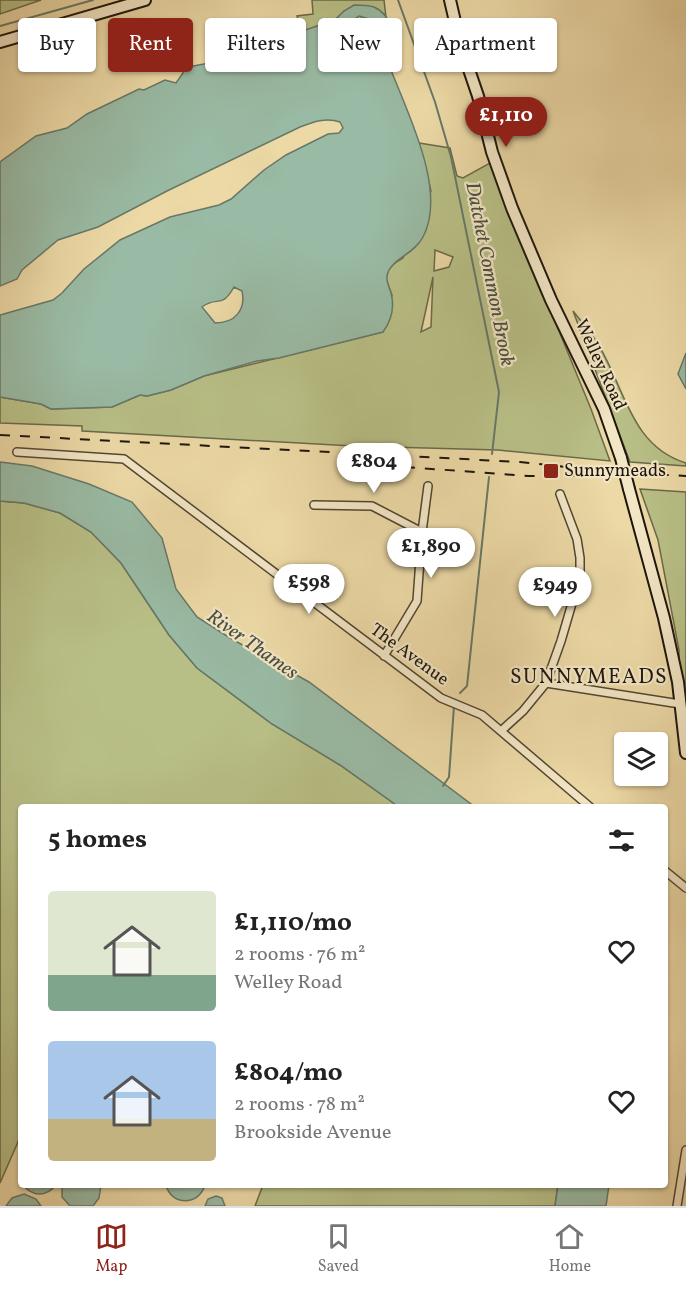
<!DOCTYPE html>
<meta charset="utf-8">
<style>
body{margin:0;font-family:Vollkorn,serif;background:#f6f6f6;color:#222;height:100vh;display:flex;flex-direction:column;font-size:22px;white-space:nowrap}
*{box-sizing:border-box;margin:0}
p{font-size:20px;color:#767676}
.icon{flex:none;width:33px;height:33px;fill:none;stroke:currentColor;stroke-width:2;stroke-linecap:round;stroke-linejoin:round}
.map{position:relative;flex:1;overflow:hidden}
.details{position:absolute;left:18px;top:804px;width:650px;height:384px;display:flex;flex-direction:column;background:#fff;border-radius:6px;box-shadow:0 2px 4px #0004}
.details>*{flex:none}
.top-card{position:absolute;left:18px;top:18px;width:651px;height:54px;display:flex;gap:12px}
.controls{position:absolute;left:614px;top:732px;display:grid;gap:12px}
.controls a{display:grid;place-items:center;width:54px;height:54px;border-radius:6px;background:#fff;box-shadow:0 2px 4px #0004;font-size:30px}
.price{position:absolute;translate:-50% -51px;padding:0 14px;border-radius:21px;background:#fff;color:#222;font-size:20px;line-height:39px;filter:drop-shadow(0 2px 3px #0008)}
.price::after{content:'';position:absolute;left:50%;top:36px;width:18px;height:14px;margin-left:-9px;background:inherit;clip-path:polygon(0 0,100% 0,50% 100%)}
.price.current{background:#8f2418;color:#fff}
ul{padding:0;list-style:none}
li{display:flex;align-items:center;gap:18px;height:150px;padding:0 30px}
li span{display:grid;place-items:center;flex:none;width:168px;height:120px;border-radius:6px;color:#555}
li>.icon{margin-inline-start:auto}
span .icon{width:72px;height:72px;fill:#fffc;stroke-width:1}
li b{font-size:26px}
h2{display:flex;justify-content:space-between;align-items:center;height:72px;padding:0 30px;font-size:26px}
.tag{padding:0 21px;border-radius:6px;background:#fff;box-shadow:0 2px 4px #0004;font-size:21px;line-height:54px}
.tag.current{background:#8f2418;color:#fff}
.dock{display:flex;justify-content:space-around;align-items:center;height:84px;border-top:2px solid #e0e0e0;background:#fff;font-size:16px;color:#767676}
.dock a{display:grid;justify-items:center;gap:3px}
.dock .current{color:#8f2418}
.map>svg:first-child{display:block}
.green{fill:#b8bf86;stroke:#6a6a49;stroke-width:1.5;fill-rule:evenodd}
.water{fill:#99baa4;stroke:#677867;stroke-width:1.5;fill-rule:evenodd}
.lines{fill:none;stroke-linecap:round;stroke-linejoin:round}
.stream{stroke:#677867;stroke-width:2}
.street-casing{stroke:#504632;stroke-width:10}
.secondary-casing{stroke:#1c150c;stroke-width:14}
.street{stroke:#f3e6c5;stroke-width:7}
.secondary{stroke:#f3e6c5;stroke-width:10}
.rail{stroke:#1c150c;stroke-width:2;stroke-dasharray:10 10;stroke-linecap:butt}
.secondary-bridge-casing{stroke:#1c150c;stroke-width:14;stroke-linecap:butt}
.secondary-bridge{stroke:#f3e6c5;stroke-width:10}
.poi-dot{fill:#8f2418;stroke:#f3e6c5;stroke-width:2}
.labels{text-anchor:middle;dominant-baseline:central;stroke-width:4.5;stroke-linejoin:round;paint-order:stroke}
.street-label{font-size:18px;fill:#1c150c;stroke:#f3e6c5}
.poi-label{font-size:18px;fill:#1c150c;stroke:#f3e6c5;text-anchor:start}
.water-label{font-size:20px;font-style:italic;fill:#484f41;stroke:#f3e6c5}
.quarter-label{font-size:21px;letter-spacing:1.5px;fill:#1c150c;stroke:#f3e6c5}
</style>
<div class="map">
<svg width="686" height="1206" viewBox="0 0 686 1206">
<rect width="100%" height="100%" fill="#ecd9a6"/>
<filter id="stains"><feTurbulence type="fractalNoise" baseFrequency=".00333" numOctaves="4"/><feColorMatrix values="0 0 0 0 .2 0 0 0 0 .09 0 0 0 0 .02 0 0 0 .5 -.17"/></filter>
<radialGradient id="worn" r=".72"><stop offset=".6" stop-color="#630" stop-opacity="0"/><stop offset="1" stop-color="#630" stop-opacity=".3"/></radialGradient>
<!-- green -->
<path class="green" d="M0,0H41L0,14Z
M312,0H384L386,17L384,14L344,11C330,27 321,25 302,32L297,16L313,14Z
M359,16L369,19L378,26L380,38L371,44H360L350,31L351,22Z
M419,143L450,148L457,176L463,178L490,163L591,409L610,461L498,450L353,446L82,431V426L0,423V397L41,404L51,409L112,407L140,395L147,396L171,390L204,376L383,332L392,295L386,279L388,271L393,264L403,258L431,191ZM435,250L453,257L449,267L434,271ZM433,277L431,327L421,332Z
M573,311C581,321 589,330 596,341C624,383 629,446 686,463V466L630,462Z
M640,489L686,492V753L680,704L679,650L658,540Z
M0,501L24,503L60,513L91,532L121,563L169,635L197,668L272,724L340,765L399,807H21V1135L0,1183Z
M263,1185H558L555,1206H255Z"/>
<!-- water -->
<path class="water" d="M354,5C360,5 368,5 374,7C394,16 394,39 386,57C403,105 449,188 423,237C415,253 393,259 388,272C385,280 389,286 391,293C395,308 391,321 383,332L279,358L257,361L204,376L171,390L147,396L140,395L112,407L51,409L41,404L0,397V315L53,300L62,293L84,269L120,240L170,217L219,205L231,199L264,170L286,155L328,134L339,133L343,128L340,122C326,117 313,122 300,127L167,191L98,227L58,240L22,270L17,279L0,286V162L36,136L67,128L87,114L139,89L144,90L165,80L176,83L183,73L182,68L204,64L280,39V42L274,44V47L287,43V40L283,41L282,38L320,25L331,24L344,11ZM359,16L369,19L378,25L380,38L371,44H360L350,31L351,22ZM234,287L242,291C246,310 235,323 215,323L202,307C218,295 221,310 234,287Z
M686,353V389L678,374Z
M0,462L32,466L89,484L132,502L162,538L176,589L197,617L230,638L309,682L475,807H399L340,765L272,724L197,668L169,635L121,563L91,532L60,513L24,503L0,501Z
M23,1185H56C46,1197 33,1197 23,1185Z
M62,1185H101L99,1198L93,1206H70L62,1197Z
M166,1185H205C199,1206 171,1206 166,1185Z
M558,1185H609L606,1206H555Z
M24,1194L36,1199L41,1206H6L12,1198Z
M216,1196L222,1198L225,1206H205L208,1199Z"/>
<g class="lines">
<!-- stream -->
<path class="stream" d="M398,0L435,102L451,157L499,392L492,454
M0,26L93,0
M460,693L467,686L489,477
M443,786L449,777L454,706"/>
<!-- street casing -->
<g class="street-casing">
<path id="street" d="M17,452L124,459L441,698L482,715L590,807
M314,505L372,506L422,532
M384,656L417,601L422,532L428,486
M546,683L680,704
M501,731L523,711L546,683L561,641L580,576V558L577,539L560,494
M664,870L686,888
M677,1206L686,1150"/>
</g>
<!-- secondary casing -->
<g class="secondary-casing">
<path id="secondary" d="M450,0L460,43L478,96L492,152L512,208L551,300L604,409L621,458
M0,42L145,0
M629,489L664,618L678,682L686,753"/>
</g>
<!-- street -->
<use href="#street" class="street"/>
<!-- secondary -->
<use href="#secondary" class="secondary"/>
<!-- rail -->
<path class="rail" d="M0,435L520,462L604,471L686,476
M365,464L528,476H593"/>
<!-- secondary-bridge casing -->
<g class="secondary-bridge-casing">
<path id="secondary-bridge" d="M621,458L629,489"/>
</g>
<!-- secondary-bridge -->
<use href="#secondary-bridge" class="secondary-bridge"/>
</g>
<!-- markers -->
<rect class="poi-dot" x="543" y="463" width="16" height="16" rx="3"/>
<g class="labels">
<!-- street labels -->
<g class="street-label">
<text transform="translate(600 365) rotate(65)">Welley Road</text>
<text transform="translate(409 655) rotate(36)">The Avenue</text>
</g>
<!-- poi labels -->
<g class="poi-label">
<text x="564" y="471">Sunnymeads</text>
</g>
<!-- water labels -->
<g class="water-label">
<text transform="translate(489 274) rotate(79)">Datchet Common Brook</text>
<text transform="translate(252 645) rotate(35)">River Thames</text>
</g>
<!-- quarter labels -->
<g class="quarter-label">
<text x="589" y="677">SUNNYMEADS</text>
</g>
</g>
<rect width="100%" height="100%" filter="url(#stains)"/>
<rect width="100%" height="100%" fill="url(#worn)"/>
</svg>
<div class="controls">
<a><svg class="icon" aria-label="layers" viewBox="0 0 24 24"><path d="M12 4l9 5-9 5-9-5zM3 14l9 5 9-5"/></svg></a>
</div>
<b class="price current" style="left:506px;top:148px">£1,110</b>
<b class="price" style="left:374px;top:494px">£804</b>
<b class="price" style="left:431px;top:579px">£1,890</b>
<b class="price" style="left:309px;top:615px">£598</b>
<b class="price" style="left:555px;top:618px">£949</b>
<div class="top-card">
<a class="tag">Buy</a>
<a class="tag current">Rent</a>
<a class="tag">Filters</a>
<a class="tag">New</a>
<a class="tag">Apartment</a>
</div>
<section class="details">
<h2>5 homes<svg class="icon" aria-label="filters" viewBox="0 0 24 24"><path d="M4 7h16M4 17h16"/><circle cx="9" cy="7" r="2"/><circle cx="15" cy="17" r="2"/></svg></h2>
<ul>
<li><span style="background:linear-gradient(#dfe7d0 70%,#7fa58c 0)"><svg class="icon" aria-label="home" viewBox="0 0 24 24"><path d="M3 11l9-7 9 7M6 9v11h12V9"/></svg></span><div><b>£1,110/mo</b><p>2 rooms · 76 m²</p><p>Welley Road</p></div><svg class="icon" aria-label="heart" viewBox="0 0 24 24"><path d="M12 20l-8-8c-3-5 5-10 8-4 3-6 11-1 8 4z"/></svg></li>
<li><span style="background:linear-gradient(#a9c7e8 65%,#c2b280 0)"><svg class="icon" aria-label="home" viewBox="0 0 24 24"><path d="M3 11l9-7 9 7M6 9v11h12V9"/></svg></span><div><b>£804/mo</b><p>2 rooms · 78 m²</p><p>Brookside Avenue</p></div><svg class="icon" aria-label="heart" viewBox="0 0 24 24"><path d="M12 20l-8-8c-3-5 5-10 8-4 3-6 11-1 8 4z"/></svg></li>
</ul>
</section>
</div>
<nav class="dock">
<a class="current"><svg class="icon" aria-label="map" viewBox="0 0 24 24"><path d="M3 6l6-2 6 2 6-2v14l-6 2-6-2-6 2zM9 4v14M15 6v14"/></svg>Map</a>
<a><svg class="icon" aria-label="saved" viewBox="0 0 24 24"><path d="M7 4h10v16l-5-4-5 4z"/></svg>Saved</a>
<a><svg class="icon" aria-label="home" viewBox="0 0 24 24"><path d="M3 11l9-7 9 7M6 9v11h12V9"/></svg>Home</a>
</nav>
